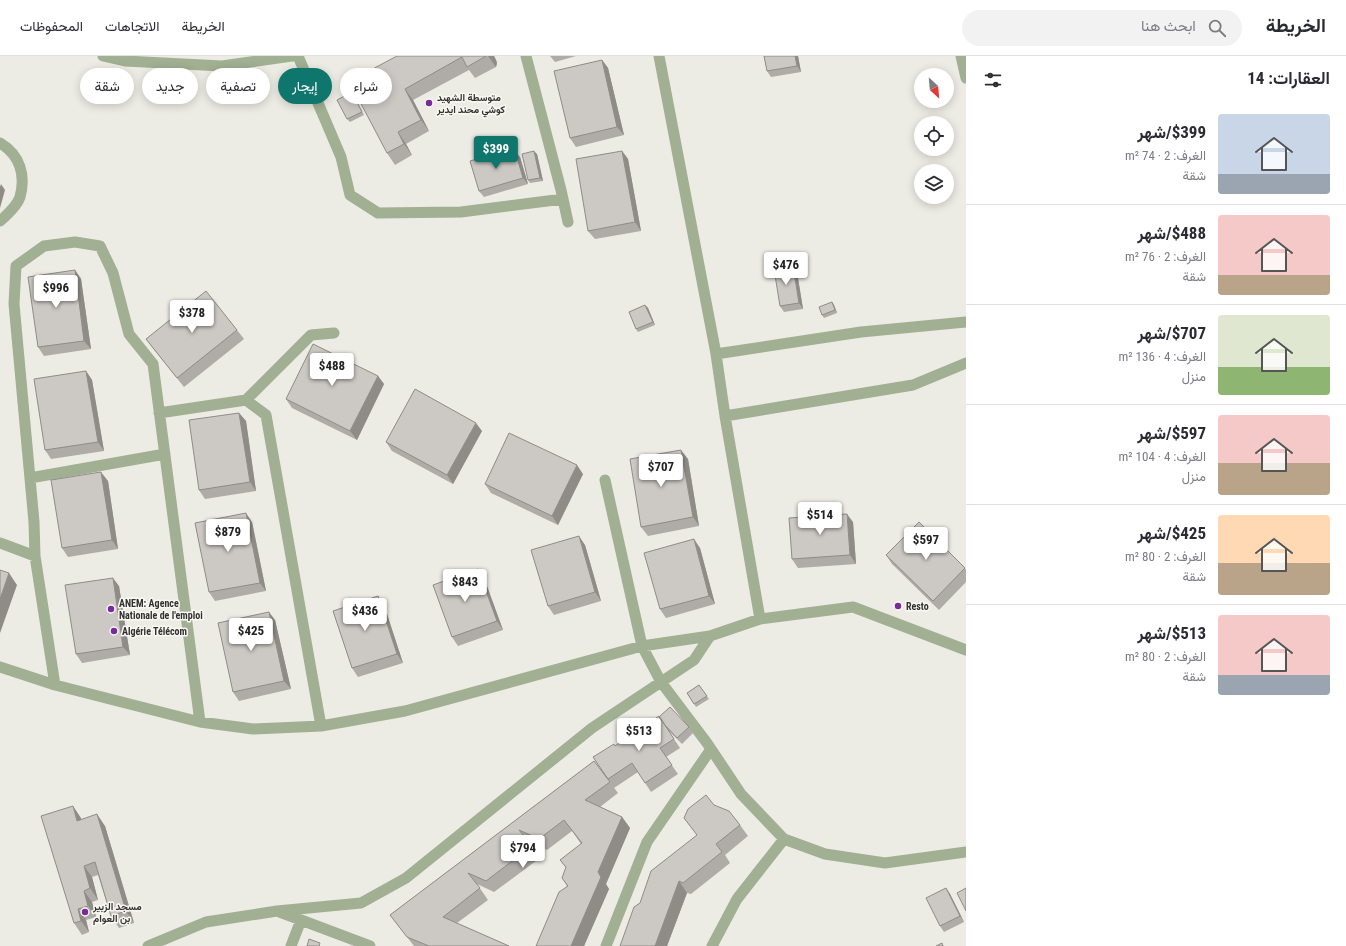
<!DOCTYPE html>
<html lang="ar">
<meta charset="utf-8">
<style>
body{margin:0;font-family:"Roboto Condensed",Vazirmatn,sans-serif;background:#f2f2f3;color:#2b2b33;direction:rtl;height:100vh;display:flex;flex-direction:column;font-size:15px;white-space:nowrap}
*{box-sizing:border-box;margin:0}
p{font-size:13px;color:#7c7c81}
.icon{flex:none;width:22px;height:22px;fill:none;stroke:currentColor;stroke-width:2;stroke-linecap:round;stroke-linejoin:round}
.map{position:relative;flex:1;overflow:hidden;direction:ltr}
.panel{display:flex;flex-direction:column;background:#fff;width:380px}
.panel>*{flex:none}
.guide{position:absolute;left:12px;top:12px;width:380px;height:36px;direction:rtl;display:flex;gap:8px}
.needle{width:26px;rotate:154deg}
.tools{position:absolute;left:914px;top:12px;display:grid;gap:8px}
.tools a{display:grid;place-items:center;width:40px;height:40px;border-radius:50%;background:#fff;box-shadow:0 2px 10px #0003;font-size:20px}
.price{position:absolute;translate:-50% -34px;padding:0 9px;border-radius:4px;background:#fff;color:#222;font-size:13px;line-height:26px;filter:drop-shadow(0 1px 2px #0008)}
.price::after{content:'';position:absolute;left:50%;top:24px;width:12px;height:9px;margin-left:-6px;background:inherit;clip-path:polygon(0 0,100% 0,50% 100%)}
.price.current{background:#0f766e;color:#fff}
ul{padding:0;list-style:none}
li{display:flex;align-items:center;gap:12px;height:100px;padding:0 16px}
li+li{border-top:1px solid #e1e1e2}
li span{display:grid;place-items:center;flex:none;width:112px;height:80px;border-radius:4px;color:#555}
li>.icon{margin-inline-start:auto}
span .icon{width:48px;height:48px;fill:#fffc;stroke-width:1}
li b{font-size:17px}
h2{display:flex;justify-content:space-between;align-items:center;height:48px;padding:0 16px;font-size:17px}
.pill{padding:0 14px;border-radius:18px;background:#fff;box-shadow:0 2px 10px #0003;font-size:14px;line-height:36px}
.pill.current{background:#0f766e;color:#fff}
header{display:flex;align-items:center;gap:24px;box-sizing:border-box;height:56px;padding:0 20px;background:#fff;border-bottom:1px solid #e1e1e2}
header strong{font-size:19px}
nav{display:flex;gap:22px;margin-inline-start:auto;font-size:14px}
.search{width:280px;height:36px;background:#f2f2f3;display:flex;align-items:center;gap:10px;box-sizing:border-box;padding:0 14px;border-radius:22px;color:#7c7c81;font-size:15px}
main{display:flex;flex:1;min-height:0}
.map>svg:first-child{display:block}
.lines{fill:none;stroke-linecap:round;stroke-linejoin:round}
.minor{stroke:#a1af92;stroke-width:11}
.wall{fill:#afaca8}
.shaded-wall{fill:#8f8c88}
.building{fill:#ccc8c3;stroke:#8f8c88}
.poi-dot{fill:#792b9c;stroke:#f9f8f2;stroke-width:1.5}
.labels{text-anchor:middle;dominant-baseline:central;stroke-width:3;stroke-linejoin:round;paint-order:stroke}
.poi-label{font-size:10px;font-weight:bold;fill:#32312f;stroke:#f9f8f2;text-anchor:start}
</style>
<header>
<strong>الخريطة</strong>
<div class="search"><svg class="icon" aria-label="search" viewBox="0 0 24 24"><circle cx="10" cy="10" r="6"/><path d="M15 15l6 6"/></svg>ابحث هنا</div>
<nav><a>الخريطة</a><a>الاتجاهات</a><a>المحفوظات</a></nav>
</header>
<main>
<section class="panel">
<h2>العقارات: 14<svg class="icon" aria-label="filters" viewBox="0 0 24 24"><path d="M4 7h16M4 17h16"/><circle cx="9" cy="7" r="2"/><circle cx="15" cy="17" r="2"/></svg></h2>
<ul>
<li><span style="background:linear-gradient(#c9d6e8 75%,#9aa5b1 0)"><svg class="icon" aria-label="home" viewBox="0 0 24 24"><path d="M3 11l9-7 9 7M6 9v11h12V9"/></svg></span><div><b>$399/شهر</b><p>الغرف: 2 · 74 m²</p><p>شقة</p></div></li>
<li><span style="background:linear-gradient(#f6c9c9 75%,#b9a48a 0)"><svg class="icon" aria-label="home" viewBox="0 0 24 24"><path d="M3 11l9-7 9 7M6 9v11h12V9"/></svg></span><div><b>$488/شهر</b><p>الغرف: 2 · 76 m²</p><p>شقة</p></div></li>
<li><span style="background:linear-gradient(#dfe7d0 65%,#8fb573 0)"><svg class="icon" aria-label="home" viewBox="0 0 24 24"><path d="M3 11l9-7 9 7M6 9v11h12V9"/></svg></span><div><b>$707/شهر</b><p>الغرف: 4 · 136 m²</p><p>منزل</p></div></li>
<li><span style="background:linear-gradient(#f6c9c9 60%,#b9a48a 0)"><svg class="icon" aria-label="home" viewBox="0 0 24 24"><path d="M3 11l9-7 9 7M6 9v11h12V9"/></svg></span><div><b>$597/شهر</b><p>الغرف: 4 · 104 m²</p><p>منزل</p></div></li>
<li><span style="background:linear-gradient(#ffd9b3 60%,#b9a48a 0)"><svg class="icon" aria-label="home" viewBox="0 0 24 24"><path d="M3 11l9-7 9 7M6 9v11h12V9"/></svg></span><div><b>$425/شهر</b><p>الغرف: 2 · 80 m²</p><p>شقة</p></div></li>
<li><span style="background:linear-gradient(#f6c9c9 75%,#9aa5b1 0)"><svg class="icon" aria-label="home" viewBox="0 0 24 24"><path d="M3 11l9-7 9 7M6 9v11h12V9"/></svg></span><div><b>$513/شهر</b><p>الغرف: 2 · 80 m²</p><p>شقة</p></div></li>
</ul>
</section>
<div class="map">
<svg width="966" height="890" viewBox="0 0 966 890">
<rect width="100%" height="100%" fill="#ecebe4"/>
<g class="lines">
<!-- minor -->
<path class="minor" d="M103,0L125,5
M124,0L125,5L222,10L292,0
M298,0L341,101L350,139L378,157L461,156L563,143
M526,0L561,134L568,166
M659,0L716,298L725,360L760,563
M961,0L966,22
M0,87C20,99 26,119 20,141C17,150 7,159 0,165
M716,298L861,276L966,266
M246,344L311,279L334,277
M159,357L246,344L266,359L321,670
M725,360L913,329L966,307
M30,422L165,398
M605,424L642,590L661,626L707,687L741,738L784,783L825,798L885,807L966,796
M0,487L35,500
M0,611L55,629L200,666L253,673L321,670L405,655L642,590L710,580L760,563L853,551L966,594
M55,629L35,500L34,466L14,248L16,210L44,190L75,186L100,190L113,217L129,278L153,308L200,666
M277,855L361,847L406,822L592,672L694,604L710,580
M148,890L206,866L277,855L370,890
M291,890L301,864
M606,890L647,786L711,693
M712,890L737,843L784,783"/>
</g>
<!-- wall -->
<path class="wall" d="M397,0H494L496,4L497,7L496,11L475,22L469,14L413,44L429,75L406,88L412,99L395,109L387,97Z
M550,0H576L555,6Z
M764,0H798L801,16L771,21L767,15Z
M602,4L608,12L624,79L576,91L570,82Z
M352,36L364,59L350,66L347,63Z
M622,95L628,103L641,175L595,183L588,175Z
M537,98L543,125L530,127L528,124Z
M499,100L520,101L528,128L484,141L479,135Z
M75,214L81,223L91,293L44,300L38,291Z
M797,216L803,253L784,256L780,250Z
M832,246L834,249L837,257L824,262L822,259Z
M645,249L648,252L655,269L638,276L636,273Z
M237,274L244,283L184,331L152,291L146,283Z
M86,315L92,324L104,395L51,403L45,394Z
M378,320L384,328L357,384L292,352L286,343Z
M239,357L246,365L256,435L205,443L199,434Z
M482,375L453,428L392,395L386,386Z
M688,403L699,470L648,480L641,471Z
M583,418L558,469L491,437L485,428Z
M108,425L118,493L68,501L62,492Z
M252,466L266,535L215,545L209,536Z
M853,466L856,508L798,512L792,503Z
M585,489L601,545L554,559L548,550Z
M700,492L715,548L666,562L660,553Z
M886,499L965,512L966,514V526L939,554L892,508Z
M484,522L503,574L458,590L452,581Z
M119,530L130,599L82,607L76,598Z
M378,540L384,549L403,607L358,621L352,612Z
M275,564L291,633L239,645L233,636Z
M699,629L709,643L696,651L687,637Z
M659,661L689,671L693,677L682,688L668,674L680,692L666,701L678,718L651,736L638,716L614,732L593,701L615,690Z
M594,705L618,737L600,751L622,761L630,772L606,828L609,833L584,890H536L567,830L562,822L566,812L560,804L581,788L572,775L547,794L528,786L540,802L494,836L477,828L488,844L457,867L509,890H414L390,859Z
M714,749L740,769L748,780L725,799L730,807L691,838L687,837L667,890H620L697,779L684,762Z
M81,762V763L105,770L134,867L119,872L111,860L98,819L92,821L98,844L92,846L96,861L86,864L89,876L82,879L74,867Z
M946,832L950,838L964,866L944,876L940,870Z"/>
<!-- shaded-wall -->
<path class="shaded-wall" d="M488,0H494L496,4L497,7L496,11Z
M795,0H798L801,16L797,10Z
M602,4L608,12L624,79L617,71Z
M405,33L413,44L429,75L421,64Z
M398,76L406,88L412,99L404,88Z
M515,95L520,101L528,128L523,122Z
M534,95L537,98L543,125L540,122Z
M622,95L628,103L641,175L635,166Z
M1,128L5,134L0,152V131Z
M793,210L797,216L803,253L799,247Z
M75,214L81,223L91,293L84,285Z
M832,246L834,249L837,257L835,254Z
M645,249L648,252L655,269L653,266Z
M86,315L92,324L104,395L98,386Z
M378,320L384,328L357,384L350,375Z
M239,357L246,365L256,435L250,426Z
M476,367L482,375L453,428L447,419Z
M681,394L688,403L699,470L693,461Z
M577,409L583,418L558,469L552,460Z
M101,416L108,425L118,493L112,484Z
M246,457L252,466L266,535L260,527Z
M847,458L853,466L856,508L850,499Z
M579,480L585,489L601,545L595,536Z
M694,483L700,492L715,548L709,540Z
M478,513L484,522L503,574L497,565Z
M9,517L17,529L0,577V543Z
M113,522L119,530L130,599L123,591Z
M378,540L384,549L403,607L397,598Z
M269,556L275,564L291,633L284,625Z
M73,750L81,762L85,776L77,765Z
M97,758L105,770L134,867L126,855Z
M622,761L630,772L606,828L609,833L584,890H571L598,816Z
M84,810L92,821L98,844L90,832Z
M679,825L687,837L667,890H655Z
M946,832L950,838L964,866L960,860Z
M84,835L92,846L96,861L88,850Z
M78,853L86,864L89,876L81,865Z"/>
<!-- building -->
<path class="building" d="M397,0H486L467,11L462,1L405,33L421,64L398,76L404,88L387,97L358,42L356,36L358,25L367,16Z
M764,0H795L797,10L767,15Z
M602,4L617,71L570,82L554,15Z
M352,36L362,56L347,63L337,44Z
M515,95L523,122L479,135L470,105L497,97L498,100Z
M534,95L540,122L528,124L522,98Z
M622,95L635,166L588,175L576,103Z
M793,210L799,247L780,250L774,213Z
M75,214L84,285L38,291L28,221Z
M206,235L237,274L177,322L146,283Z
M832,246L835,254L822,259L819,251Z
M645,249L653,266L636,273L629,256Z
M313,288L378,320L350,375L286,343Z
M86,315L98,386L45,394L34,323Z
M415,333L476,367L447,419L386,386Z
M239,357L250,426L199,434L189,364Z
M509,377L577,409L552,460L485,428Z
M681,394L693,461L641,471L630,403Z
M101,416L112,484L62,492L51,424Z
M246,457L260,527L209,536L195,467Z
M847,458L850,499L792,503L789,462Z
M919,466L965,512L933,545L886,499Z
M579,480L595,536L548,550L531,494Z
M694,483L709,540L660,553L644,497Z
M478,513L497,565L452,581L433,529Z
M0,514L9,517L0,543Z
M113,522L123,591L76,598L65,529Z
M378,540L397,598L352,612L333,555Z
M269,556L284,625L233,636L218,567Z
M699,629L707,640L694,648L687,637Z
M670,651L689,671L677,682L664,668L659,661Z
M659,660L674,683L660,692L672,709L645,727L632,707L608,723L593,701L614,688L615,690Z
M594,705L610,726L585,744L622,761L598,816L601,821L571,890H536L559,836L568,830L562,822L566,811L560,804L582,787L564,764L539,783L519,774L532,790L486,825L468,817L480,832L443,861L509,890H429L407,881L390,859Z
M706,739L714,749L729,755L740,769L716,788L722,796L683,827L679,825L655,890H620L634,851L640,847L651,815L697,779L684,762L688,753Z
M73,750L77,765L97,758L126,855L111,860L95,806L84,810L90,832L84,835L88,850L78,853L81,865L74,867L41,760Z
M946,832L960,860L940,870L926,842Z
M966,832V855L957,837Z
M309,883L320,887L319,890H307Z
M942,887L943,890H936Z"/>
<!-- markers -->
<g class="poi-dot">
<circle cx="429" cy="47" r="4"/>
<circle cx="898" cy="550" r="4"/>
<circle cx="111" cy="553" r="4"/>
<circle cx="114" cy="575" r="4"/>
<circle cx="85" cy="856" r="4"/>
</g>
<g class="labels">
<!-- poi labels -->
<g class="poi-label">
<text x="437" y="41">متوسطة الشهيد<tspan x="437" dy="12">كوشي محند ايدير</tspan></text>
<text x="119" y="547">ANEM: Agence<tspan x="119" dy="12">Nationale de l'emploi</tspan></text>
<text x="906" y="550">Resto</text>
<text x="122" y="575">Algérie Télécom</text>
<text x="93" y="850">مسجد الزبير<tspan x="93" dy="12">بن العوام</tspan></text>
</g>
</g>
</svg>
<div class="tools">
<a><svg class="needle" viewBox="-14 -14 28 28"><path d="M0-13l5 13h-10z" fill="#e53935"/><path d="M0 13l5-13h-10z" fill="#7c7c81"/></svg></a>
<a><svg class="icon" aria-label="locate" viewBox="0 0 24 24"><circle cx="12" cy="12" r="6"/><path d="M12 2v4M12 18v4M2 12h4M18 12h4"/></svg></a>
<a><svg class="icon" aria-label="layers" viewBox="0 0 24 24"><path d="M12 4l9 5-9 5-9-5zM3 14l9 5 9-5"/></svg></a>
</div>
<b class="price current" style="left:496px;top:114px">$399</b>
<b class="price" style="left:786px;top:230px">$476</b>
<b class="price" style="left:56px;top:253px">$996</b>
<b class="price" style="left:192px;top:278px">$378</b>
<b class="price" style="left:332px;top:331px">$488</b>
<b class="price" style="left:661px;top:432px">$707</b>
<b class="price" style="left:820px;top:480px">$514</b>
<b class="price" style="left:228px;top:497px">$879</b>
<b class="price" style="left:926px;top:505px">$597</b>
<b class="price" style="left:465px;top:547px">$843</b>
<b class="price" style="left:365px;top:576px">$436</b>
<b class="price" style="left:251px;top:596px">$425</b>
<b class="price" style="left:639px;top:696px">$513</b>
<b class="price" style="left:523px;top:813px">$794</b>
<div class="guide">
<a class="pill">شراء</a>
<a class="pill current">إيجار</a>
<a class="pill">تصفية</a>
<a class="pill">جديد</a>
<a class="pill">شقة</a>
</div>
</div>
</main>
